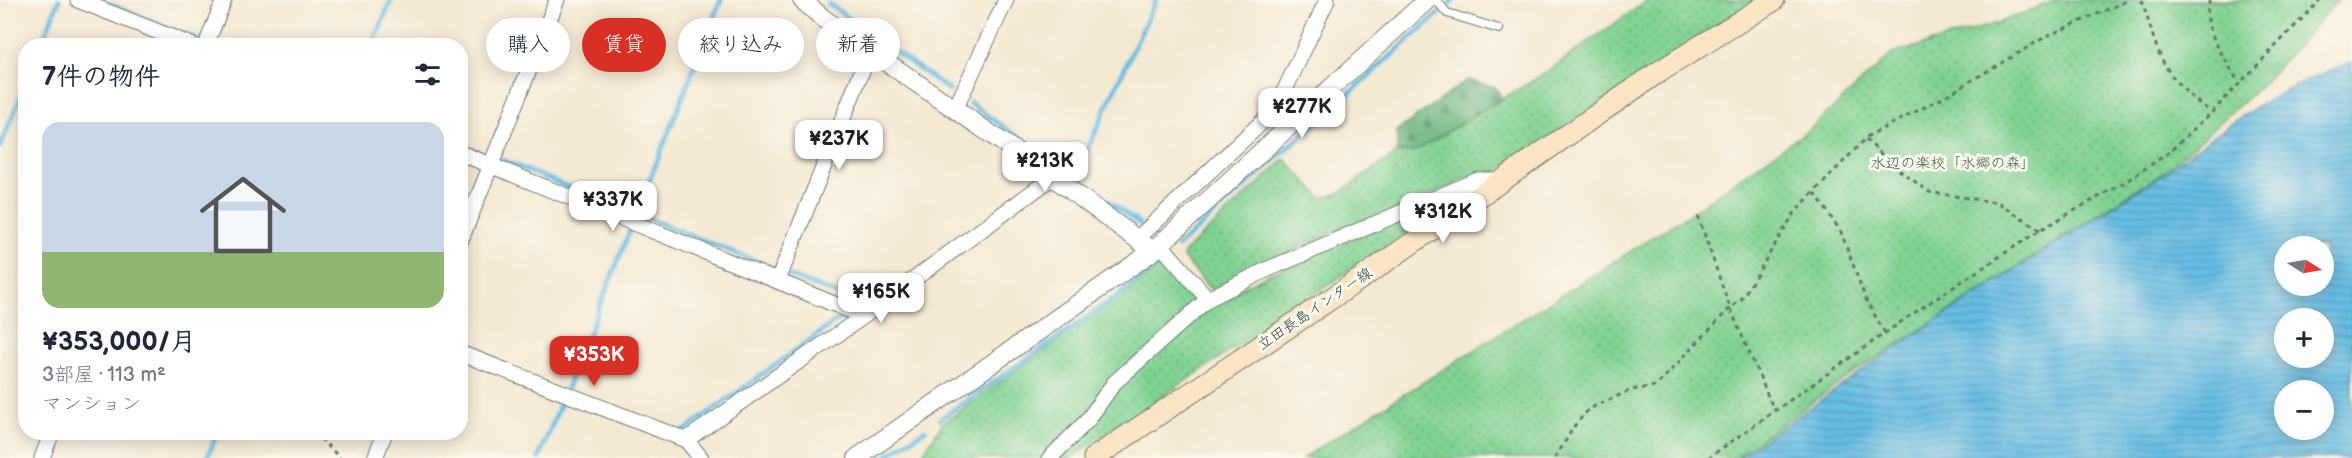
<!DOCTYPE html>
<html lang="ja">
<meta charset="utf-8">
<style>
body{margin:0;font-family:"Balsamiq Sans","Klee One",sans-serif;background:#f2f2f3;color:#1f2937;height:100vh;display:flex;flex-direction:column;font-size:22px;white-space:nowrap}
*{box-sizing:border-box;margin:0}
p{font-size:20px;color:#747a83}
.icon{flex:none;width:33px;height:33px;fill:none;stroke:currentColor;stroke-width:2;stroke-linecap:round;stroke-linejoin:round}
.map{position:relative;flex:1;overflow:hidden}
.panel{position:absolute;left:18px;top:38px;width:450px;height:402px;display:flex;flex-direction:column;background:#fff;border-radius:24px;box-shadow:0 3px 15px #0003}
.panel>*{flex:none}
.hud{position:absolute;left:486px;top:18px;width:570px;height:54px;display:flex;gap:12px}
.needle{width:39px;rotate:101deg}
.fabs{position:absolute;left:2274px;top:236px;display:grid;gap:12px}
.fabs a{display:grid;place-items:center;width:60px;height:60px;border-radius:50%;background:#fff;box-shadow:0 3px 15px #0003;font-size:30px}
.price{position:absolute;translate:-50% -51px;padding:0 14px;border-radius:12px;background:#fff;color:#222;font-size:20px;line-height:39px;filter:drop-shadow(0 2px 3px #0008)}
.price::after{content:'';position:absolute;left:50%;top:36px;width:18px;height:14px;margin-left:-9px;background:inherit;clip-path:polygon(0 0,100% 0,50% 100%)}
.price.on{background:#d93025;color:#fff}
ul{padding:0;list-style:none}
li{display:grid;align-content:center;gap:12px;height:318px;padding:0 24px}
li span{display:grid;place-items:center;height:186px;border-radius:18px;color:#555}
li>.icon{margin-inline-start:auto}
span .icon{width:108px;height:108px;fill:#fffc;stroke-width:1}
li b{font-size:26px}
h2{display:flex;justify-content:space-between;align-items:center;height:72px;padding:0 24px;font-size:26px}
.pill{padding:0 21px;border-radius:27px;background:#fff;box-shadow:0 3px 15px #0003;font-size:21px;line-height:54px}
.pill.on{background:#d93025;color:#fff}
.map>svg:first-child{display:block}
.grass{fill:url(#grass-dots);stroke:#4f8763;stroke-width:1.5}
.forest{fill:url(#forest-firs);stroke:#437858;stroke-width:1.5}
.water{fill:url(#water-rules);stroke:#447d8c;stroke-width:1.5;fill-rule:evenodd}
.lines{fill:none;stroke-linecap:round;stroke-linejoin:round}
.stream{stroke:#68bde4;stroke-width:5}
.service-casing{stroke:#6a796b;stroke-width:10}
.minor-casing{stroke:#6a796b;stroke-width:17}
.tertiary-casing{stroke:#6a796b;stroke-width:20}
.secondary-casing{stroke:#6a796b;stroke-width:23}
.path{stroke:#6a796b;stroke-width:3;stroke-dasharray:4.5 4.5;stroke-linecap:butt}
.service{stroke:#fff;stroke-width:8}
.minor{stroke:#fff;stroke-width:15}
.tertiary{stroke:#fff;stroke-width:18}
.secondary{stroke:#fce5c4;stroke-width:21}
.labels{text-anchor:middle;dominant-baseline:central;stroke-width:6;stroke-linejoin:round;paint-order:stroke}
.park-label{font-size:15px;fill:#37624c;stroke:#fbf7ec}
.street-label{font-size:15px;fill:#1f3d34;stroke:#fbf7ec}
</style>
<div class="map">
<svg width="2352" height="458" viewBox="0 0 2352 458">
<defs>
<pattern id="grass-dots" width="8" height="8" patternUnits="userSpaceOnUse" patternTransform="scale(1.5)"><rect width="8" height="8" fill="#7fd192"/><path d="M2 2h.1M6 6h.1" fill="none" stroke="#67ab78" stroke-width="1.8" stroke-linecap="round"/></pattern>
<pattern id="forest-firs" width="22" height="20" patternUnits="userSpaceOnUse" patternTransform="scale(1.5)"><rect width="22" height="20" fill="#67b37c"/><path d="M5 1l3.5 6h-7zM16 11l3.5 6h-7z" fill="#549366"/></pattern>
<pattern id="water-rules" width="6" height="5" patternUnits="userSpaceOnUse" patternTransform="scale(1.5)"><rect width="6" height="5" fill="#68bde4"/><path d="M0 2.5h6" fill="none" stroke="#559bba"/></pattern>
</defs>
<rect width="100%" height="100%" fill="#fbf7ec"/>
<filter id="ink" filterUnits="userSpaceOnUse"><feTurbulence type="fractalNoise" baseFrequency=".0167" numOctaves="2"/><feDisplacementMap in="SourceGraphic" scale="12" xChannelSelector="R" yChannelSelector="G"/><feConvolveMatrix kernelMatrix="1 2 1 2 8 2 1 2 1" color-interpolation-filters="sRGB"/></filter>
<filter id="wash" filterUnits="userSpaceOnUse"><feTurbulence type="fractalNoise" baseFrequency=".008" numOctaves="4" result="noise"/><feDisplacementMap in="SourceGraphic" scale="24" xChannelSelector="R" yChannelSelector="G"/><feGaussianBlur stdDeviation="1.35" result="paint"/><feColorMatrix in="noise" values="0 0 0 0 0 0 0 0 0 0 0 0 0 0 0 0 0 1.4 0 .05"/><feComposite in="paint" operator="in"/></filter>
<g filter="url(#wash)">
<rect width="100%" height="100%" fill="#f4e9d2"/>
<!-- grass -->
<path class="grass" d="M1648,0H1759L1495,172L1473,176L1372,221L1336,231L1211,290L1183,257L1185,251L1285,159L1321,198L1339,193L1397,153L1416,151L1542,75Z
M2056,0H2338L2265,82L2167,170L1846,378L1735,458H1303L1685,217L1811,128L1892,54L1998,23Z
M1474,187L1071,458H1057L1115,388L1214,302L1271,273Z
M1168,261L1195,294V305L1043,458H920L942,424Z"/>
<!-- forest -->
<path class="forest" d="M1467,80L1495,87L1502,99L1416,151L1397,153V131Z"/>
<!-- water -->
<path class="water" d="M2352,62V458H1738L1908,339L2168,171C2225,124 2282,87 2352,62ZM2284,246H2324V285H2284ZM2284,318H2324V357H2284ZM2284,390H2324V429H2284Z"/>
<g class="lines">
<!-- stream -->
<path class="stream" d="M99,0L199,40
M1450,3L1453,0
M829,4L949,90
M41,45L59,0
M373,45L391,0
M970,103L1140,224
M460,144L485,154
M0,147L26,84
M501,160L770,267
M1074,178L1156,0
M636,214L721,0
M1177,247L1438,14
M787,275L865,305L896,283
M567,388L631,228
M940,419L1125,291L1158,263
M681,433L846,314
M207,458L218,432
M539,458L562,400
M884,458L925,430"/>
</g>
</g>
<g filter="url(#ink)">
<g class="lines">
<!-- service casing -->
<g class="service-casing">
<path id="service" d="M1436,0L1447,13L1499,29"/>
</g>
<!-- minor casing -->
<g class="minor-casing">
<path id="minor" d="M78,0L191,45
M206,45L224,0
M955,109L1006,0
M460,153L864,316
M1137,239L1276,109L1327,0
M460,242L557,0
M1160,244L1208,299
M778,280L870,51
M460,353L686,440L701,458
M686,440L864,316L1053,177
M42,458L52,432
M375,458L385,432
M1050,458L1087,421L1114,383L1208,299L1266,270L1478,180H1499"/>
</g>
<!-- tertiary casing -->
<g class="tertiary-casing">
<path id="tertiary" d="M802,0L824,19L1053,177L1153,251
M857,458L1153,251L1427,0"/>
</g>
<!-- secondary casing -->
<g class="secondary-casing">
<path id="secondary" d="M1094,458L1366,275L1654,75L1774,0"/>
</g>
<!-- path -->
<path class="path" d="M2142,0C2159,56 2161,76 2211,112
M2210,0C2199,25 2226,60 2238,81
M1866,139L1891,164L1929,192L1999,203L2040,230
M1815,193L1841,232L1866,300L1885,333
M1698,216L1730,308L1774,410
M314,432L340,458
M1555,458L1575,425L1589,409L1631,390L1656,386L1730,308L1741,300L1795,212L1868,136L1940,99L2047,36L2129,0
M1708,458L1905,319L2040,230L2125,182L2167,154L2212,112L2320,0"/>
<!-- service -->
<use href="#service" class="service"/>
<!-- minor -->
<use href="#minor" class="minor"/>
<!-- tertiary -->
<use href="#tertiary" class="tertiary"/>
<!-- secondary -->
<use href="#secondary" class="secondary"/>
</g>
</g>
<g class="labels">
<!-- park labels -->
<g class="park-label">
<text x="1953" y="163">水辺の楽校「水郷の森」</text>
</g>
<!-- street labels -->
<g class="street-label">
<text transform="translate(1315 309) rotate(-34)">立田長島インター線</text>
</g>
</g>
</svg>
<div class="fabs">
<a><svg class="needle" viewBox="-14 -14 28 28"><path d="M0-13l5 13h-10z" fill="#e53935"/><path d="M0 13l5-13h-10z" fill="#747a83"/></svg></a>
<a>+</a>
<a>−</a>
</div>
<b class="price" style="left:1302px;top:139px">¥277K</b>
<b class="price" style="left:839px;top:171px">¥237K</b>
<b class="price" style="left:1045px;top:193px">¥213K</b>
<b class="price" style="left:613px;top:232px">¥337K</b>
<b class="price" style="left:1443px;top:244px">¥312K</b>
<b class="price" style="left:881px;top:324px">¥165K</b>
<b class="price on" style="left:594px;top:387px">¥353K</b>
<div class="hud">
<a class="pill">購入</a>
<a class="pill on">賃貸</a>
<a class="pill">絞り込み</a>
<a class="pill">新着</a>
</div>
<section class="panel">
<h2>7件の物件<svg class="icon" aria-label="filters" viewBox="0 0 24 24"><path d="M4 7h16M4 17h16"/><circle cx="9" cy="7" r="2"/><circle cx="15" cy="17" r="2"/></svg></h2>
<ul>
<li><span style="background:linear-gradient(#c9d6e8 70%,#8fb573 0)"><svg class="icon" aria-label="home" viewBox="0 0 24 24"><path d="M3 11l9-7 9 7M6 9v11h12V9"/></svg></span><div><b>¥353,000/月</b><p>3部屋 · 113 m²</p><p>マンション</p></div></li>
</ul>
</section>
</div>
